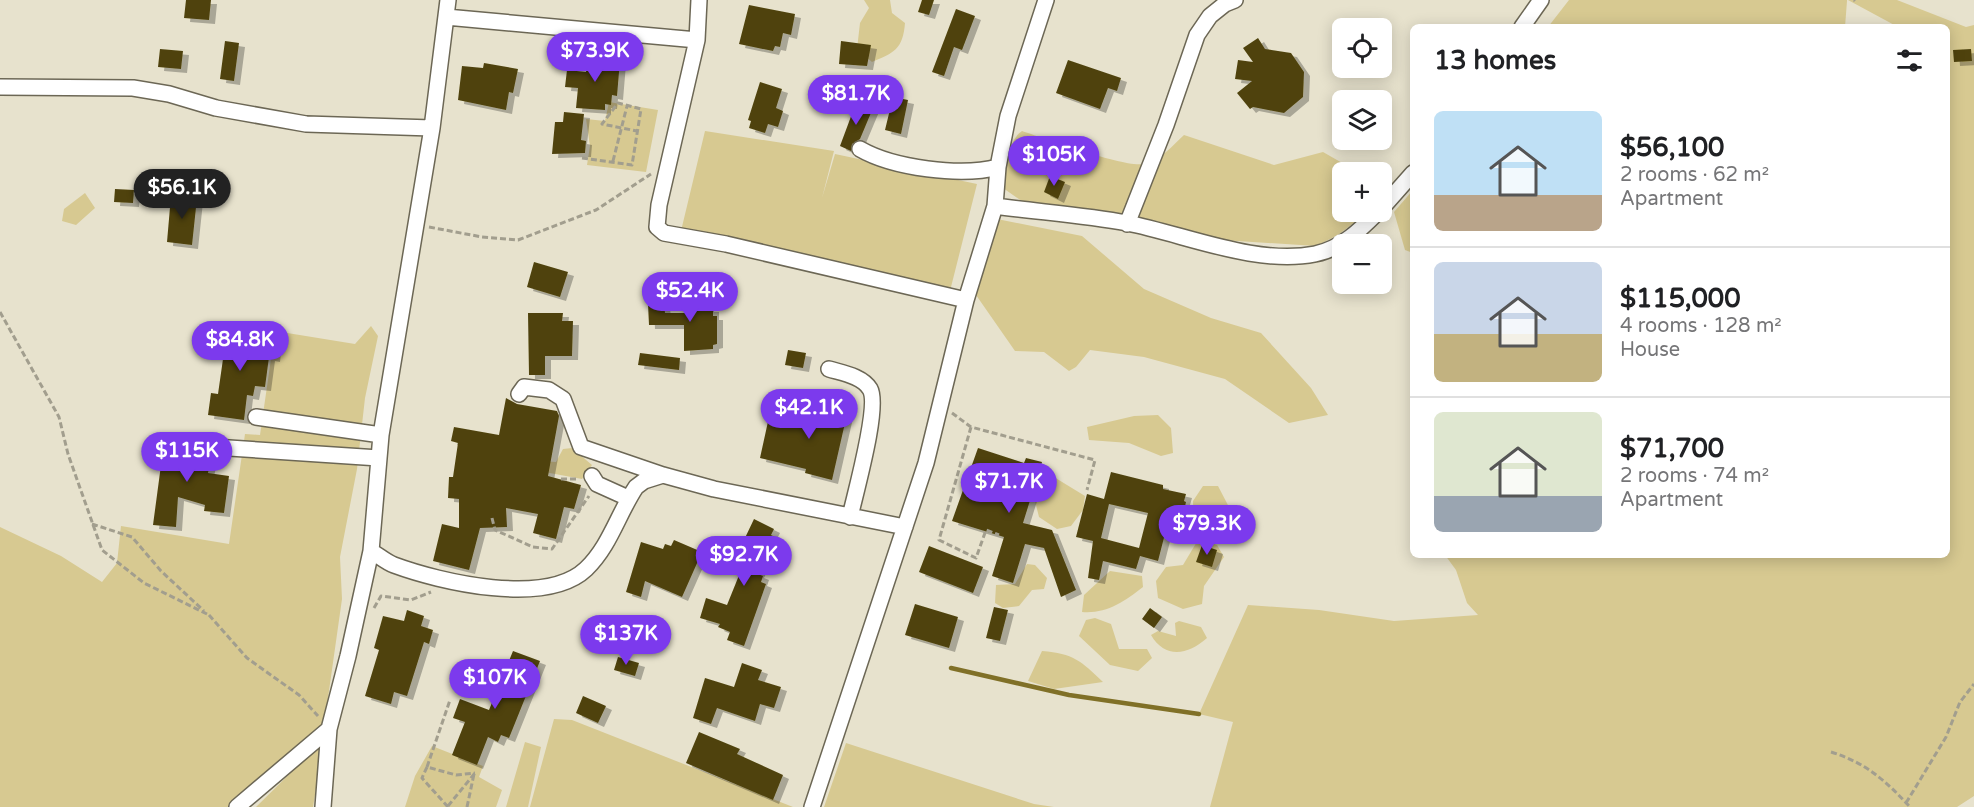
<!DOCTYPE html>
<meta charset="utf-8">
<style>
body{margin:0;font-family:"Varela Round",sans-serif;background:#f2f2f2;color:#202124;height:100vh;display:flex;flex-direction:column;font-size:22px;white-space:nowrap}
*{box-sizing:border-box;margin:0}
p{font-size:20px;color:#757577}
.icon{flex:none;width:33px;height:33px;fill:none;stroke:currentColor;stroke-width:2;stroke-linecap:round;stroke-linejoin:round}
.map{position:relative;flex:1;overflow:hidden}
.drawer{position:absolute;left:1410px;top:24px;width:540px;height:534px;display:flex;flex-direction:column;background:#fff;border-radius:9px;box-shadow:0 3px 15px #0003}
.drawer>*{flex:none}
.tools{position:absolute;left:1332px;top:18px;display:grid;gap:12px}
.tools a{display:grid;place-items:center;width:60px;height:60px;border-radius:9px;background:#fff;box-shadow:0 3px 15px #0003;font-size:30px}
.price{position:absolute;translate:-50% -51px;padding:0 14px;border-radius:21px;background:#7c3aed;color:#fff;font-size:20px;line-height:39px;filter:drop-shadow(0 2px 3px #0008)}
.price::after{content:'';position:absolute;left:50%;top:36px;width:18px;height:14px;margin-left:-9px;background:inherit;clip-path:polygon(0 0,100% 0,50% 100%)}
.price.active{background:#222;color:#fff}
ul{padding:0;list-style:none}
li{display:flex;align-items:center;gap:18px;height:150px;padding:0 24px}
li+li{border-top:2px solid #e0e0e0}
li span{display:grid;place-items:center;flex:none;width:168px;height:120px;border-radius:9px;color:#555}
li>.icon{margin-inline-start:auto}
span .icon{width:72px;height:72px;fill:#fffc;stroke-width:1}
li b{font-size:26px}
h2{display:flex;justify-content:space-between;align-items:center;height:72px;padding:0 24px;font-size:26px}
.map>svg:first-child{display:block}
.green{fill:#d7c991}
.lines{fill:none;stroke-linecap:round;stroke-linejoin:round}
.stream{stroke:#807027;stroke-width:4.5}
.building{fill:#4f430c;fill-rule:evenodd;filter:url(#shadow)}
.minor-casing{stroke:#6c6755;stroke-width:18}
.path{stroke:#a29e8e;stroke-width:3;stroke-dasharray:6 3;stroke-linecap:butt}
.minor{stroke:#fff;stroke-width:15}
</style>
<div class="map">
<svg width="1974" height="807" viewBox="0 0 1974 807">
<defs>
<filter id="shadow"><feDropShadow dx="6" dy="4" stdDeviation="0" flood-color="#0004"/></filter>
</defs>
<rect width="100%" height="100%" fill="#e7e2cd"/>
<!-- green -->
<path class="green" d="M864,0H890L892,13L905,23C903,49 894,53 872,62L857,49L860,23L869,8Z
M1569,0H1847V1L1845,27H1548Z
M1848,0H1897L1966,27L1974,25V796L1957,807H1210L1233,722L1199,714L1248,605L1319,610L1394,621L1478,615L1467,603L1456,570L1445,555H1947V27H1898Z
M609,102L658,110L646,172L587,165L590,146L586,119L605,121Z
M705,131L834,151L822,198L835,154L977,184L950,291L681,231Z
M1022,131C1043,138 1126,168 1143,164C1161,160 1171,147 1184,135L1274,165L1323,152L1358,172H1342V212H1368L1338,235L1316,246L1206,239L1026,204L1003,188C1003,172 1008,140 1022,131Z
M1413,190V253L1405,250L1394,212Z
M85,193L95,208L76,225L62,221L64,209Z
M997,219L1082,236L1144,289L1211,318L1261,333L1311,388L1328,415L1289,423L1225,379L1144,357L1090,350L1076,367L1069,371L1044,352L1015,351L976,295L985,239Z
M371,326L378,336L365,398L357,469L340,557L342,599L324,726L240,807H0V527L61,556L102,582L117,563L121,526L229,544L245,434L260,435L275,331L355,344Z
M1158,415L1171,428L1173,453L1161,456L1129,443L1089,440L1087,427L1134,416Z
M572,448L592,465L582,479L512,466L510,459L556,462L563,449Z
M1049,474L1085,496L1083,510L1071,526L1057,529L1039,517L1035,501Z
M1203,486H1218L1230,509L1228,529L1213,541L1194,527L1193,501Z
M1198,540L1217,545L1224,557L1204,586L1202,604L1183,609L1158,598L1156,581L1166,567L1183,565Z
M1027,564L1035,565L1047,578L1044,589L1032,590L1019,606L1003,608L995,603L996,585L1015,584Z
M1110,571L1142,576L1143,587C1124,602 1106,614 1082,612L1084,595Z
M1095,618L1111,624L1119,649H1147L1152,658L1138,671L1110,665L1079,636L1086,620Z
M1179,621L1201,627L1207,638C1188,655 1165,659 1151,635L1158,631L1176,636L1175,623Z
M1042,651C1074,654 1080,660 1103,682L1054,689L1028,681Z
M554,719L572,720L793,807H530Z
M324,740L313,807H256Z
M525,742L541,747L528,807H506Z
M846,743L1034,804L1054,807H824Z
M432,746L483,766L479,777L502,790L496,807H405L415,776Z"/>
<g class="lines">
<!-- stream -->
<path class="stream" d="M951,668L1069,695L1199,714"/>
</g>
<!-- building -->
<path class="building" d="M186,0H211L209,20L184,18Z
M922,0H934L929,15L918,12Z
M749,5L795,14L791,35L783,33L780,47L775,46L773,51L739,44Z
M956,9L975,16L962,50L954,47L944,76L932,72Z
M1258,38L1265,49L1291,53L1304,72L1303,97L1284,113L1253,107L1250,109L1237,93L1252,81L1235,79L1238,60L1253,62L1243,48Z
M225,41L239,43L234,81L220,79Z
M841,41L871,45L867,66L839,64Z
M160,49L183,51L181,69L158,67Z
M1971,49L1972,61L1954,62L1953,50Z
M587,57L620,60L617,96L612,95L611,105L605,104V110L576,108L578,88L565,87L567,70L586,72Z
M1068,60L1121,78L1117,91L1108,88L1100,109L1056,93Z
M484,63L518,69L513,93L509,92L506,110L458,100L462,66L483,68Z
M760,82L782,89L776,108L783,111L778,127L768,124L765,133L749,128L751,121L748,120Z
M893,97L908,100L901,134L885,130Z
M856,103L873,108L860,139L852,144L851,151L840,146Z
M564,112L584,114L581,140L586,141L585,153L552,154L555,122H563Z
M1050,176L1065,182L1058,199L1044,192Z
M115,189L134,190L133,203L114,202Z
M171,196L197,198L192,245L167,242Z
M534,262L568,272L560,297L527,287Z
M689,297H708V308H713V316H717V344L713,345V349L684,351V325H649L648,304H664L665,313H690Z
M528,313H563L562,321H573L572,356H545V375H529Z
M215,332L276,339L274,358L269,357L265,387L255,386L253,396L247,395L244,420L208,415L211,393L218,394L224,352L213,350Z
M788,350L806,353L803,368L785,365Z
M640,353L680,358L679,370L638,365Z
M823,394L850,401L832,480L805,473L806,469L760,458L769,417L815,427Z
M506,398L517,404L557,411L559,416L548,476L581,485L574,509L564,507L556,539L533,533L538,514L506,508L507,527L480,528L469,570L433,561L442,524L459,528V499L448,498L449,477H453L458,443L451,441L454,427L499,435Z
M165,435L185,437L183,452L211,458L208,473L229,476L224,513L204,511L205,505L178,497L176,527L153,525Z
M978,448L1024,463L1026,458L1042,462L1023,523L1052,530L1076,590L1061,597L1044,548L1025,544L1013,583L992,576L1004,537L952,521Z
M1111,472L1163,485V489L1186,494L1184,501L1186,502L1181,525L1168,522L1158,561L1140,556L1136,569L1103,561L1099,580L1088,578L1093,541L1076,537L1087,494L1104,499ZM1109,504L1148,513L1139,548L1101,538Z
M754,519L774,529L771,535L775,537L758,574L763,576L761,582L766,584L744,646L727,640L730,632L718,627L720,624L700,618L706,598L727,605L744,563L735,559Z
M674,540L702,552L682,597L645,581L641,597L626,592L641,542L663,549L665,544L671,546Z
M1202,545L1217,550L1212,567L1196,562Z
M929,546L983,567L973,593L919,572Z
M915,604L958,617L949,648L905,635Z
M994,607L1008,610L1000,641L986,638Z
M1150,608L1162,617L1154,628L1142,619Z
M407,610L424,616L421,626L433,630L429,644L424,642L407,696L394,692L391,704L365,696L379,650L374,648L383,616L404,621Z
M513,651L540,661L509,738L501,735L498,742L488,737L477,765L452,755L465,722L453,718L460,699L489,710Z
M618,657L639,663L635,676L614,670Z
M742,663L762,670L758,680L781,687L774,708L760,704L755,721L717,708L711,724L693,718L705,678L734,687Z
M583,696L606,706L598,723L576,713Z
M699,732L740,749L737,754L783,775L773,800L686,763Z"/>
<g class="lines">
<!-- minor casing -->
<g class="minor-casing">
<path id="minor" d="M699,0L697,40L659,205L657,227L664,233L726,244L966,300
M446,17L697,40
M1522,27L1541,0
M0,87L133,88L169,94L216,108L306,124L432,128
M860,149C893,168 961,177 998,167
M995,206C1039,212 1084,215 1127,223C1184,234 1257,266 1315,254C1341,249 1360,230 1378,212
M1382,208L1413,173
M1127,224L1166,125L1197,35L1210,16L1225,4L1235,0
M829,369C842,373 862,376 870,389C880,406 855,494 850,517
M519,394L524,387L549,390L563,399L581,447L663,475L714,489L905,527
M256,417L381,435
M214,447L379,458
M592,476L597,484L628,498
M371,551C378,555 386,562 394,565C440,582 546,607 586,569C610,546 618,514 636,487L644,481L663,475
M237,807L329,729
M323,807L329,729L348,656L371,551L381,435L432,128L448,0
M812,807L926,463L966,300L995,206L998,167L1008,116L1046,0"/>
</g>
<!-- path -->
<path class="path" d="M1854,0L1855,1
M582,158L632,165L641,109L618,103L602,124L637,131
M613,161L627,106
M429,227L482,237L518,240L596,210L651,174
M0,312L59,417L68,454L102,550L144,583L209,615
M952,413L971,427L1095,460L1087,490
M971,427L939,540L976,558L986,530L999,535
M561,479H578
M492,518L495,530L533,547L552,549L589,496
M92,524L132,537L161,571L204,611
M374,608L381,596L411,600L431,592
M209,615L247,658L299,695L318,716
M1831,752C1866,763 1885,780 1910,807
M427,767L450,700
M1906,803L1946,737L1960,702L1974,684
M448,806L475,773
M448,807L422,778L427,767L456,775L475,773
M467,807L474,774"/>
<!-- minor -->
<use href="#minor" class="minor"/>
</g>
</svg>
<div class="tools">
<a><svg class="icon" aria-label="locate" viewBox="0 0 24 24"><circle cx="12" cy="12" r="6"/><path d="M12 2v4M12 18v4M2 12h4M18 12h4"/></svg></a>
<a><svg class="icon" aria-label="layers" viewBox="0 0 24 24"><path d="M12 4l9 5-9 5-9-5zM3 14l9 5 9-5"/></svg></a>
<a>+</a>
<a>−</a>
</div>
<b class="price" style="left:595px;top:83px">$73.9K</b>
<b class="price" style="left:856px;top:126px">$81.7K</b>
<b class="price" style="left:1054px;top:187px">$105K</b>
<b class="price active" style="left:182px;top:220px">$56.1K</b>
<b class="price" style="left:690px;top:323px">$52.4K</b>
<b class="price" style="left:240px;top:372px">$84.8K</b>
<b class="price" style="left:809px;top:440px">$42.1K</b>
<b class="price" style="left:187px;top:483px">$115K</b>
<b class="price" style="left:1009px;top:514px">$71.7K</b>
<b class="price" style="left:1207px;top:556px">$79.3K</b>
<b class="price" style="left:744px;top:587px">$92.7K</b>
<b class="price" style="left:626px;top:666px">$137K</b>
<b class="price" style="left:495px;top:710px">$107K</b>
<section class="drawer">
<h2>13 homes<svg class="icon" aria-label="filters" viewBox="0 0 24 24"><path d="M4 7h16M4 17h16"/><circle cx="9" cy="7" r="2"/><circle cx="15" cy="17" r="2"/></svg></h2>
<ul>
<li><span style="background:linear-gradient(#bfe0f5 70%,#b9a48a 0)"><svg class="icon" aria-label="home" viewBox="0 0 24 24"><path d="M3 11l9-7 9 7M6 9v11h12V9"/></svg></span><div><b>$56,100</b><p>2 rooms · 62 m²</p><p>Apartment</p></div></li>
<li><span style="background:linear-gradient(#c9d6e8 60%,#c2b280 0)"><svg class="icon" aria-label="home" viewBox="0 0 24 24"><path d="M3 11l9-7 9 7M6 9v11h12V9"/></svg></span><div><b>$115,000</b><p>4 rooms · 128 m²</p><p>House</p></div></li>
<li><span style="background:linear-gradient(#dfe7d0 70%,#9aa5b1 0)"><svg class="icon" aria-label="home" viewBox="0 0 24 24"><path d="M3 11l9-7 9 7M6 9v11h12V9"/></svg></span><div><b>$71,700</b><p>2 rooms · 74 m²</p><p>Apartment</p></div></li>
</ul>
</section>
</div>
